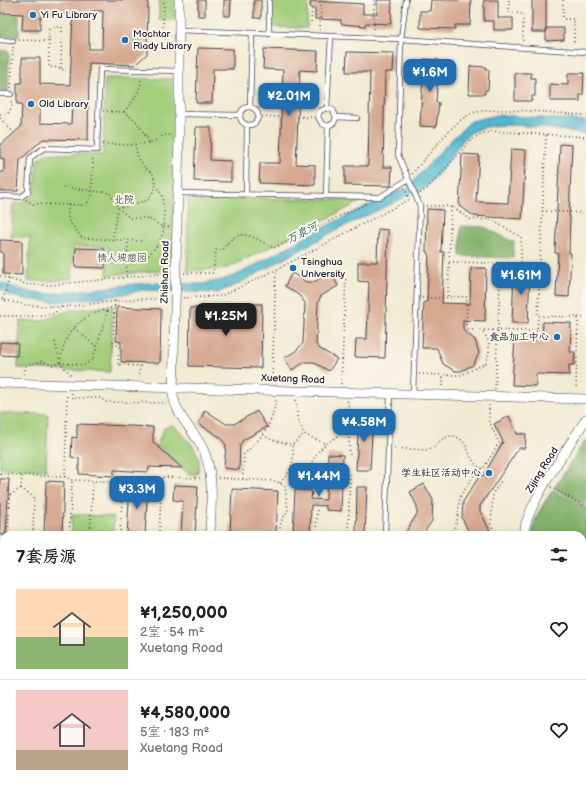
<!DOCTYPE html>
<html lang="zh">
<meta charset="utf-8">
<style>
body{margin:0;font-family:"Balsamiq Sans","LXGW WenKai TC",sans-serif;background:#f2f2f2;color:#202124;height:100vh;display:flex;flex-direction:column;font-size:15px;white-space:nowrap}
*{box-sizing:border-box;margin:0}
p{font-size:13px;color:#757577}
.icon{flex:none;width:22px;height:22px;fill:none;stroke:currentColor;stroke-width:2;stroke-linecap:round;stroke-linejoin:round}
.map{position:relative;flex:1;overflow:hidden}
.drawer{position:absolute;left:0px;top:531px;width:586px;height:256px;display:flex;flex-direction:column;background:#fff;border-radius:12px 12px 0 0;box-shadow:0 2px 10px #0003}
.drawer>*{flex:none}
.price{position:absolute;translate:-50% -34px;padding:0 9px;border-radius:8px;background:#1f6fb2;color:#fff;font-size:13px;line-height:26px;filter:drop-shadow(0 1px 2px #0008)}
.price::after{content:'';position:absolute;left:50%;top:24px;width:12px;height:9px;margin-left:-6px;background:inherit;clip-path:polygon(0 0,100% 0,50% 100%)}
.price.on{background:#222;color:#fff}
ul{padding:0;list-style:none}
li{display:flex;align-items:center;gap:12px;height:100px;padding:0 16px}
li+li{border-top:1px solid #e0e0e0}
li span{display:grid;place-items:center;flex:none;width:112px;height:80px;border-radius:0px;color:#555}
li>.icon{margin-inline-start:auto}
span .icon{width:48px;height:48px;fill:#fffc;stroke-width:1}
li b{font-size:17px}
h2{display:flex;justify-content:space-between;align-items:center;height:48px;padding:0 16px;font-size:17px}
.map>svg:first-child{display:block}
.green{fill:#a3ce7b;stroke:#62785b}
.forest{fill:#82b16b;stroke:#526a53}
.water{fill:#4fb6cd;stroke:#386c84}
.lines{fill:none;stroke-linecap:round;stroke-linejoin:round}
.canal{stroke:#4fb6cd;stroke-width:8}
.building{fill:#d6a890;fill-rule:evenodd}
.lane-casing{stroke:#414052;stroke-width:6}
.street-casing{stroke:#414052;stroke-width:10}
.path{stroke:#414052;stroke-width:1.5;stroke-dasharray:1 3;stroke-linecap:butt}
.lane{stroke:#fff;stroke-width:4.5}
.street{stroke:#fff;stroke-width:9}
.poi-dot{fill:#1f6fb2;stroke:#fbf7ec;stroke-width:1.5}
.labels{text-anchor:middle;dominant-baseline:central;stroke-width:4;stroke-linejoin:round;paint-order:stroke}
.poi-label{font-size:10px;fill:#22223b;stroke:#fbf7ec;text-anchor:start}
.park-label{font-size:10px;fill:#49564e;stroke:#fbf7ec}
.street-label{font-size:10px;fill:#22223b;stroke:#fbf7ec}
.water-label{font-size:11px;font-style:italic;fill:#345d75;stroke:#fbf7ec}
</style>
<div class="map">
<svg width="586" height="787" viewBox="0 0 586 787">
<rect width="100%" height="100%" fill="#fbf7ec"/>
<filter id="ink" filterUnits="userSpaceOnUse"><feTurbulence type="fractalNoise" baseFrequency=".025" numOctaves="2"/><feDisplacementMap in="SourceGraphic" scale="8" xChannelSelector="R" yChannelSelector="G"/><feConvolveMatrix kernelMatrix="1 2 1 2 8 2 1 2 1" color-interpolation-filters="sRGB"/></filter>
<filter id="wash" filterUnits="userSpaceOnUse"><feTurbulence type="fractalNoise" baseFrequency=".012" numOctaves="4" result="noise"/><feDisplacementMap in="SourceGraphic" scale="16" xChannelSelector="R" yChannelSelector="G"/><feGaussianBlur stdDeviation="0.9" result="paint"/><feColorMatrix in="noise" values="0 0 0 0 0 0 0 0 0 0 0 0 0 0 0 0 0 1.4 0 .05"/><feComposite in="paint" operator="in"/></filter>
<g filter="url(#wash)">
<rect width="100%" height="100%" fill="#f1ead2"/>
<!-- green -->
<path class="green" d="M159,0H175V20H159Z
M272,0H308L307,28L272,27Z
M105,78L176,79L172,270L107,275L108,247L74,246L72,279L50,281H28L30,237H11L13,204L22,203L35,194L37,161L46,153L103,155Z
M188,197L364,200L228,268L187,271Z
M113,306L110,372L18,368L20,321H42L69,310Z
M0,413L48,414L46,470L0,468Z
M171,425L175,426C188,441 205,453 197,474H189L157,445L164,428Z
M72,514L114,517L113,535H71Z
M582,560H586V685H582Z
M0,684H4V744H0Z
M582,708H586V787H522V783H582Z
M0,777H4V783H120L179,786L180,783H188L187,787H0Z"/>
<!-- forest -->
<path class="forest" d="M0,15H19V36H0Z
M0,50L9,51L8,91H0Z
M461,226L484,227L514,242L513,258L460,256Z
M586,439V506L554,488Z
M553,490L586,508V545L582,544V535H532C534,517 543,504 553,490Z"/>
<!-- water -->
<path class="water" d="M497,115L586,121V134C558,131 483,113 464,139C449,159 437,180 416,195L411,184L446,145L471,121Z
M401,189L404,198L340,228L238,284L217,293L143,290L114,296L53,302L23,299L6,294L9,286L34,293L49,294L145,283L202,284L222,280L239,274L311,234Z"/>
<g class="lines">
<!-- canal -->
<path class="canal" d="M394,198L409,191L419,183
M0,286L18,292"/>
</g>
<g id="blocks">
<!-- building -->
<path class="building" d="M0,0H148L147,54L135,65L89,63L88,140L43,139L20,160L18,191H0V172H4V159L0,158V144H2L21,127L22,104H17V83H22V58H40V84L70,85L73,14H44L43,17H40V30H22L23,14L0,13ZM92,11H103L102,49H89V19L91,18ZM40,104H72L71,124L40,123Z
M198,0H205V16H198Z
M224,0H231L230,16H224Z
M254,0H261V18H254Z
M377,0H392L391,24L366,23L365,26L341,24V20L315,19V8H310L311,1L363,4V14H377Z
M431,0H471L470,25H455V29L420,28V11H430Z
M484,0H498V18H513V30H494V21H484Z
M532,0H546V32H532Z
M546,28H564V40L546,41Z
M198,48L233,49V69H213L212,103H196Z
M264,49L318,51L317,71L300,70L296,164L315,165V185L259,183L260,163H280L283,70L263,69Z
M347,52L394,53L393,72H385L383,167H392L391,186L345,185V166H368L370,72H346Z
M424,59L439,60V65H442L441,84H437V89L436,102L439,103L436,127L420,126Z
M470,66L486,67V70H489L488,90H485V94H469Z
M515,73H531V78H535V96H532V101H515Z
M568,73H584L583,95H580V101H550V84L568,85Z
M196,127H211L210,160L231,161V182L194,181Z
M560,144L572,145L569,216H570L569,253H571L569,297L556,296L558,253H555Z
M511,149L526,150L522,219L474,216L459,206L462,154L479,155L476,202L508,203Z
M427,209L443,210L441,252H444L442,303L470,304L471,268H486L485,321L463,320V330L475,340L479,353L473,365L461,371H455L443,364L437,348H422L424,302H427L429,252H426Z
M378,229L388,230L385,358L355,357L356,339H367L369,282L358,281V262H377Z
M0,240L22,241V275L3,274V252H0Z
M76,248L105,249V268L75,267Z
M514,270H530L528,323H512Z
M331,272L338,286L321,296L318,302L316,344L320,349L337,359L329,371L313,362H305L292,370L284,358L296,351L303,343L305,303L300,296L285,286L292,273L306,282H314Z
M253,304H262L261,368L189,366L190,308L245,309Z
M117,307L161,309L160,363L121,362V342L116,341Z
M543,322L571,323L570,352H575L574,365H569V375L536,374V386L512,385L515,337L542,338Z
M0,342L18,343L17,356L0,355Z
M205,410L226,424H234L257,411L267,427L243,440L240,445L239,470L224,468L226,445L220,437L199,424Z
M359,416L373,417L370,470H356Z
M509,416L517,434H526L525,448H519L480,506V511L492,535H470L462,518L463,502L480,475L483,476L503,442L494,424Z
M77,424L153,427V442L182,468L149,467L148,472L114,470V476L79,474V458L71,457L72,437L77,438Z
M328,454L343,455L341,511L326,510V506L311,505L310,535H293L295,490L312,491L311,499L326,500Z
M0,479H9L6,535H0Z
M46,481L64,482L62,535H44Z
M424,484L433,500L432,521L422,535H404L417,514V506L410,492Z
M130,485L148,486L145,535H127Z
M174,485L198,486L195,535H181L183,501L173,500Z
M357,487H367L365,535H356Z
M232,489L278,491L276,535H230Z"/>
</g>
</g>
<g filter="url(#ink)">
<use href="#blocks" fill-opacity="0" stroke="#414052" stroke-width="1"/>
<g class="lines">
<!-- lane casing -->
<g class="lane-casing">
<path id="lane" d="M406,0L401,39L398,155L420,206L413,394
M179,30L401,39L586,52
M269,34V0
M0,40L13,41
M0,94H11
M240 116a9 9 0 1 1 18 0a9 9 0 1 1-18 0Z
M250,107L252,33
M327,108L331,37
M179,114L240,115
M336,117L333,110L327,108L320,111L318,117L322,124L328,126L334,123L336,117L357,118
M178,193L380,197L407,180
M246,194L247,125
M0,196L21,197L28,192L30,158L44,148L97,150L100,69L179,71
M326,196L328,126
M385,535L390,394
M266,787V783"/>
</g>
<!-- street casing -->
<g class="street-casing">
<path id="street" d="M179,0V135L173,395C177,418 194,430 203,449C215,475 211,507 210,535
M0,383L586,399
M524,535C524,508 570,445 586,419
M582,555H586
M0,671H4
M582,698H586
M200,787V783"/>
</g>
<!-- path -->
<path class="path" d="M374,0V32
M509,0V12L523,14V42
M563,0V19H574V45
M311,22L312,8
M320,30L321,0
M148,31L172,30
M163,31L164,0
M19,40L49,41
M61,68L62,27H49V67L61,68L64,71
M11,88L13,46
M103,111L124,112L136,121L150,143
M124,112C133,101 141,92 141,77
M0,114L8,113L12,107L11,100
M258,116L282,117
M298,117H312
M0,118L14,133
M103,144C119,144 153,148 163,135H171
M135,144L137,155L144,167L153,174L156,186L162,195L164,208L163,232L159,243L148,256
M412,174C426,158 452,123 470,114C489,105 562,114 586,115
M63,187L110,193L118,208L130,218H147L161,226L169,227
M404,188L409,199
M420,193L428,188L471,140L481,134L493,131L586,137
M26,200L33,204L86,205L92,196L93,156
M68,205V220L82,238L142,241
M426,206H451L470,219L492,220L521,237V264
M542,211L586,213
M112,240L118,208L148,200L156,187
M449,262L540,264L538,316L578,317L576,390
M540,264L546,135
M184,273H213L216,250H223C239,223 253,238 274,248L367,203
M0,276L29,285H50L168,273
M126,276L128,241
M9,279L3,300L26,305L63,307
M448,296L451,206
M183,298L221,296L276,270L410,199
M422,298C438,299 451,296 467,297L466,330L537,331L538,317
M115,301L113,345H119L118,365L140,366L139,378
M0,316H33L52,314L63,307L138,299H168
M578,317L586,318
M74,328L98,348
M55,342L60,363L71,375
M60,363C65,328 81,315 115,307
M24,374L26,366L42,361L52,365L60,363L84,365L93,359L108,309
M419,374L443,375
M272,382L276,270
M341,384L346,278
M443,386V375H461L486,363C491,348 491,342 481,330
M495,389L501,264
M72,393V398H100L106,402L166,403
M296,400L297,416L304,434L326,444
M348,426L350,458
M263,435L270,439L292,445L304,434
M394,448L425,450L435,447C445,434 457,431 466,446C469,451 470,457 473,461C475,465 479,467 483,469L499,443L489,421V405
M0,474L65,477L72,480L123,482L162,477L202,478
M308,476L316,483L317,498
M65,477L67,393
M218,478L276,481L285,486L288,511C282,518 278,526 281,535
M243,479L244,454C262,439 274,421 276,398
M280,483C292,469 295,463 292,445
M285,486L301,481L308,476C310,461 319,448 332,440C338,436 345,432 348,425C352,417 349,408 347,400
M551,487L586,507
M21,488L34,497L33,535
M8,535L10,495L21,488L22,475
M69,535L72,481
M90,535L93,481
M120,535L123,482
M159,535L162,477
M316,535L317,508
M348,535L350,471
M451,535L457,522L460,497L479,467
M496,535L491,524L493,493L501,481
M0,580H4
M0,748H4
M62,783H66
M93,783V785H96
M516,783L528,787
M164,786H169
M272,787L283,783"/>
<!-- lane -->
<use href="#lane" class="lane"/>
<!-- street -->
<use href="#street" class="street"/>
</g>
</g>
<!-- markers -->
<g class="poi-dot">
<circle cx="33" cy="15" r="4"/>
<circle cx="125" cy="40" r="4"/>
<circle cx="31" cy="104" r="4"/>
<circle cx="293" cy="268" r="4"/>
<circle cx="557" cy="337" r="4"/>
<circle cx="489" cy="473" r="4"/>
</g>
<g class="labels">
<!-- poi labels -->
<g class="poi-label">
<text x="41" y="15">Yi Fu Library</text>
<text x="133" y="34">Mochtar<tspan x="133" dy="12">Riady Library</tspan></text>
<text x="39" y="104">Old Library</text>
<text x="301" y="262">Tsinghua<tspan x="301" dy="12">University</tspan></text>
<text x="549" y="337" text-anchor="end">食品加工中心</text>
<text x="481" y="473" text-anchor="end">学生社区活动中心</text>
</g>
<!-- park labels -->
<g class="park-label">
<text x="124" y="200">北院</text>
<text x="122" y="258">情人坡憩园</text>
</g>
<!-- street labels -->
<g class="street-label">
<text transform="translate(165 272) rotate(-89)">Zhishan Road</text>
<text transform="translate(293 379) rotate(2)">Xuetang Road</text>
<text transform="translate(542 470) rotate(-58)">Zijing Road</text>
</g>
<!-- water labels -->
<g class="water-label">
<text transform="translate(302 233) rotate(-27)">万泉河</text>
</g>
</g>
</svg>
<b class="price" style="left:430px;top:93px">¥1.6M</b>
<b class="price" style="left:289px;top:117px">¥2.01M</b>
<b class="price" style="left:521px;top:296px">¥1.61M</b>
<b class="price on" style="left:226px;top:337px">¥1.25M</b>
<b class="price" style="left:364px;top:443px">¥4.58M</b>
<b class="price" style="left:319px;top:497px">¥1.44M</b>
<b class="price" style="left:137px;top:510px">¥3.3M</b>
<section class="drawer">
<h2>7套房源<svg class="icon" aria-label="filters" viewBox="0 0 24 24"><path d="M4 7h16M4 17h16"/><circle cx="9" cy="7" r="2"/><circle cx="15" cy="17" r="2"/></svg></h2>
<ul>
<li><span style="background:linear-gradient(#ffd9b3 60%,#8fb573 0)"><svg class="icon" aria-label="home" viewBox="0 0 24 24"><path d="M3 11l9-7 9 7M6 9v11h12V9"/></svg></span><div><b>¥1,250,000</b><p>2室 · 54 m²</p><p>Xuetang Road</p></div><svg class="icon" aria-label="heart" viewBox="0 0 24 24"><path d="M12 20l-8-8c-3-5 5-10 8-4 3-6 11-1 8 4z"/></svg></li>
<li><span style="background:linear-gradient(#f6c9c9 75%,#b9a48a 0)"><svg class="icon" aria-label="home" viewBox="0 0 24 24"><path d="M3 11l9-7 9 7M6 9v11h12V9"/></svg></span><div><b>¥4,580,000</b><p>5室 · 183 m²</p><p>Xuetang Road</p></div><svg class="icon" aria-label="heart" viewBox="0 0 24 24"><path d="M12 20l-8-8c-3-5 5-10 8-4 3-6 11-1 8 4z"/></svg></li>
</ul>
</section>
</div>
